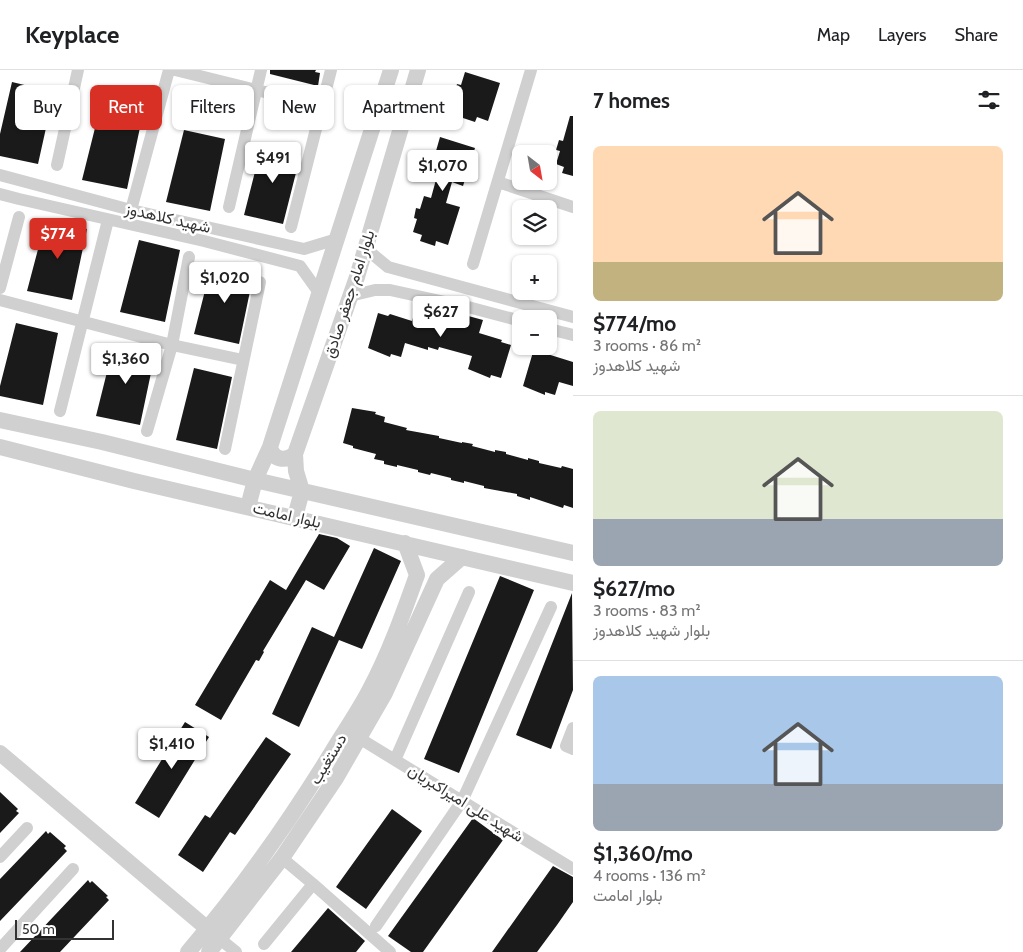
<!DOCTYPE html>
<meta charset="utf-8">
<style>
body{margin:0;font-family:Cabin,Vazirmatn,sans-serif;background:#f6f6f6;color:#202124;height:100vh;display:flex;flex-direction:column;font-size:19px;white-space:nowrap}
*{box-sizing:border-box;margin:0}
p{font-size:16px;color:#757577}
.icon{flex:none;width:28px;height:28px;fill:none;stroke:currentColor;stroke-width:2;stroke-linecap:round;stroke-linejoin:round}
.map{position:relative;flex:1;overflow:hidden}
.sheet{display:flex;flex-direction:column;background:#fff;width:450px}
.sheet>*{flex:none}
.top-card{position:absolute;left:15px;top:15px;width:475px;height:45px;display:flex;gap:10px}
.needle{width:32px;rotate:149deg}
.fabs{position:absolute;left:512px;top:75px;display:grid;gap:10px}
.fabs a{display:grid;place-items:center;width:45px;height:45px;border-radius:8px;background:#fff;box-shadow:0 1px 4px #0004;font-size:25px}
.scale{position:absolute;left:15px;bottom:12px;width:99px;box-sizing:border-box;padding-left:5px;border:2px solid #333;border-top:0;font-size:14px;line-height:18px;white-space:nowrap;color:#333;-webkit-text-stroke:4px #fff;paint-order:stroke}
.price{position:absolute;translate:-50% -42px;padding:0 11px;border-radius:5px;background:#fff;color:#222;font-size:16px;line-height:32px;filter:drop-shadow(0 1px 2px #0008)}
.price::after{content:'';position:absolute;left:50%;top:30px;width:15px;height:11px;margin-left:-8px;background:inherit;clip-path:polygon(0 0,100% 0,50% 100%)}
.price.selected{background:#d93025;color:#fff}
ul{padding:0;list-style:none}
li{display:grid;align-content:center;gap:10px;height:265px;padding:0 20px}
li+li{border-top:1px solid #e0e0e0}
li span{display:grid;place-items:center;height:155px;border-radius:8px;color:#555}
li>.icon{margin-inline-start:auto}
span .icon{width:90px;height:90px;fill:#fffc;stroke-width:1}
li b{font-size:21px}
h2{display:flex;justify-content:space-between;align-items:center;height:60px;padding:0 20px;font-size:21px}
.tag{padding:0 18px;border-radius:8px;background:#fff;box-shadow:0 1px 4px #0004;font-size:18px;line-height:45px}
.tag.selected{background:#d93025;color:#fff}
header{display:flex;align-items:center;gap:30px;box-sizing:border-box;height:70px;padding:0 25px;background:#fff;border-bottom:1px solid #e0e0e0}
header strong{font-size:24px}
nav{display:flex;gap:28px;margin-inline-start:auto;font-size:18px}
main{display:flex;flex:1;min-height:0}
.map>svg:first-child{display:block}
.building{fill:#1a1a1a}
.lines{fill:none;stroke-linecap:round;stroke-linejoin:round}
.minor{stroke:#d0d0d0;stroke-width:12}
.tertiary{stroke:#d0d0d0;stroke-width:16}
.labels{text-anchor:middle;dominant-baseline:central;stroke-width:5;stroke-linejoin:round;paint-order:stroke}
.street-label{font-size:16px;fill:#333;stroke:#fff}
</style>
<header>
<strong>Keyplace</strong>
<nav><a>Map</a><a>Layers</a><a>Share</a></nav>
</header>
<main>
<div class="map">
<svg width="573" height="882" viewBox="0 0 573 882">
<rect width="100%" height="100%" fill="#fff"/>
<!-- building -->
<path class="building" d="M270,0H316L315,2L320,3L318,16L270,4Z
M465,2L500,13L488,51L477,47L475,52L460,47L462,41L454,38L458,25L454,24L457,14L461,15Z
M12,12L54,22L38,94L0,86V64Z
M100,38L142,48L127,119L82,110Z
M570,46H573V106L562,103L564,97L556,94L560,81L556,80L559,70L563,71Z
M184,60L225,69L210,141L166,132Z
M440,67L475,78L463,116L452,112L446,133L460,137L448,175L436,171L435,176L420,171L422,165L413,162L417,149L414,148L416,138L420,139L424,126L431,128L437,106L429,104L433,90L429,89L432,80L436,81Z
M262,74L301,83L283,154L244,145Z
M46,149L87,159L72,230L27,221Z
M139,170L180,180L165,252L120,242Z
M212,193L254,202L239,274L194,264Z
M416,237L426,239L427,238L449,244L450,241L483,250L479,263L502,270L501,272L511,275L501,308L491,305L490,308L468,299L472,286L439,277L438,280L428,277V280L405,273L401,287L391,284L390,287L368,278L378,243L388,246L390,244L412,251Z
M16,253L58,263L43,335L0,326V316Z
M114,274L155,284L140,355L96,346Z
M533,282L543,285L544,283L573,292V316L559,312L555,325L545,322V325L523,316Z
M194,298L232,307L217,379L176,370Z
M352,338L376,342L375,344L385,347L384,352L407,358L406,360L439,366V368L462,373V372L473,374L472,376L495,382V380L506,382V384L528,390V388L539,391V393L561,398L562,396L573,399V438L564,435L563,438L530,427V430L517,426V424L484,418V416L464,411V413L451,410V408L431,403L430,405L418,402V400L397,395V397L384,394V391L374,389L376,384L353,378V376L343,373Z
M319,464L337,468L350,476L324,520L306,510L263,581L264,582L259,591L256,590L221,650L195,635L270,510L286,520Z
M374,478L401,491L362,579L339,570L299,657L272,644L312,557L334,567Z
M500,506L534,520L459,703L424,689Z
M572,523L573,620L551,679L516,665Z
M185,652L209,667L159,748L135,733Z
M266,667L291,684L235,765L230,762L203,802L178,785L205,745L210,748Z
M0,722L18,739L16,741L19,743L0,763Z
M392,739L422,761L366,839L336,817Z
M473,748L503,770L423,882H411L388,866Z
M46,761L48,764L50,762L66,776L64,778L67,781L0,851V809Z
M553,796L573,807V832L557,855L537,882H492Z
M88,810L90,813L92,811L108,826L106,827L109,830L60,882H20Z
M328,838L365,871L356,882H291Z"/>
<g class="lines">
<!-- minor -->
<path class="minor" d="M175,0L322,36
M57,95L78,0
M0,105L131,140L304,179L337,169
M498,112L573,137
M0,124L19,129L204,171L300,196L320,224
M229,137L261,0
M131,140L169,0
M291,157L331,0
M365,178L388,197L573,247
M473,194L531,0
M0,218L19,147
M350,226L375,220H390L468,237L521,251
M0,230L172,275L243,290
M549,259L573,265
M60,341L108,150
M147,361L172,275L189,187
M225,379L260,212
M573,658L566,676L573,679
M359,668L573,799
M395,690L469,522
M0,787L27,758
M282,788L313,814L390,882
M376,856L462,731L551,537
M220,869L236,882
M264,874L313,814
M0,879L73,799"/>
<!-- tertiary -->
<path class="tertiary" d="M0,350L102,372L255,410L573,483
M0,377L134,411L573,513
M270,377C273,390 285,392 295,384
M248,437L255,410L270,377L391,0
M295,447L302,421L296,401L295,384L357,207L418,0
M0,683L216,866
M188,882C241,820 289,752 332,682C344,662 358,642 369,621C389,584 403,544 417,505L405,473
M209,882L282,788L336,708L385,623L437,509L462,487"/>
</g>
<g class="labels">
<!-- street labels -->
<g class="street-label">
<text transform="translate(168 148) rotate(13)">شهید کلاهدوز</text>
<text transform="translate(349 224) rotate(-72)">بلوار امام جعفر صادق</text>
<text transform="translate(287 445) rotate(13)">بلوار امامت</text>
<text transform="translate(328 689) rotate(-59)">دستغیب</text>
<text transform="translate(466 733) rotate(32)">شهید علی امیراکبریان</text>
</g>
</g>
</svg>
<div class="fabs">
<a><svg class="needle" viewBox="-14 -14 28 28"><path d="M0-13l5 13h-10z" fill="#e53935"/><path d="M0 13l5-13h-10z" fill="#757577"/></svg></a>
<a><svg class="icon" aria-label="layers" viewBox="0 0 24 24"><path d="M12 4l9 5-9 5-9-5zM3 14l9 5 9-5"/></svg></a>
<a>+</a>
<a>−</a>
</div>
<div class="scale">50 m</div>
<b class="price" style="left:273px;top:114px">$491</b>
<b class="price" style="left:443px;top:122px">$1,070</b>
<b class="price selected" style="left:58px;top:190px">$774</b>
<b class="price" style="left:225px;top:234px">$1,020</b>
<b class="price" style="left:441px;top:268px">$627</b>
<b class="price" style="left:126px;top:315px">$1,360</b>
<b class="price" style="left:172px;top:700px">$1,410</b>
<div class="top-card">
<a class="tag">Buy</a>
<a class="tag selected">Rent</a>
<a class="tag">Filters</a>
<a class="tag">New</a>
<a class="tag">Apartment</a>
</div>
</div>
<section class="sheet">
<h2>7 homes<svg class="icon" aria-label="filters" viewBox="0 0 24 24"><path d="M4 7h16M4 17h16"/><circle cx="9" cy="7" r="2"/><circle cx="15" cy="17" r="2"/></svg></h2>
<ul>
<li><span style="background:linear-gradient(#ffd9b3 75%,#c2b280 0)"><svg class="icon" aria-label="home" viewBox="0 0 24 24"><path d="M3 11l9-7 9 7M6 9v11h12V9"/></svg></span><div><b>$774/mo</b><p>3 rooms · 86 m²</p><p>شهید کلاهدوز</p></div></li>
<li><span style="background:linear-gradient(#dfe7d0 70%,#9aa5b1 0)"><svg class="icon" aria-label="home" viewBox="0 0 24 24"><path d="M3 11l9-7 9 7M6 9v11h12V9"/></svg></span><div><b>$627/mo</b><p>3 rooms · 83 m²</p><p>بلوار شهید کلاهدوز</p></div></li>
<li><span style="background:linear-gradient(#a9c7e8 70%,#9aa5b1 0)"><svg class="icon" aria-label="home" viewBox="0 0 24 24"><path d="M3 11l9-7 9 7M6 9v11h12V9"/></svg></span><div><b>$1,360/mo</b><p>4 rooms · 136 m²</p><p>بلوار امامت</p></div></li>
</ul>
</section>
</main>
